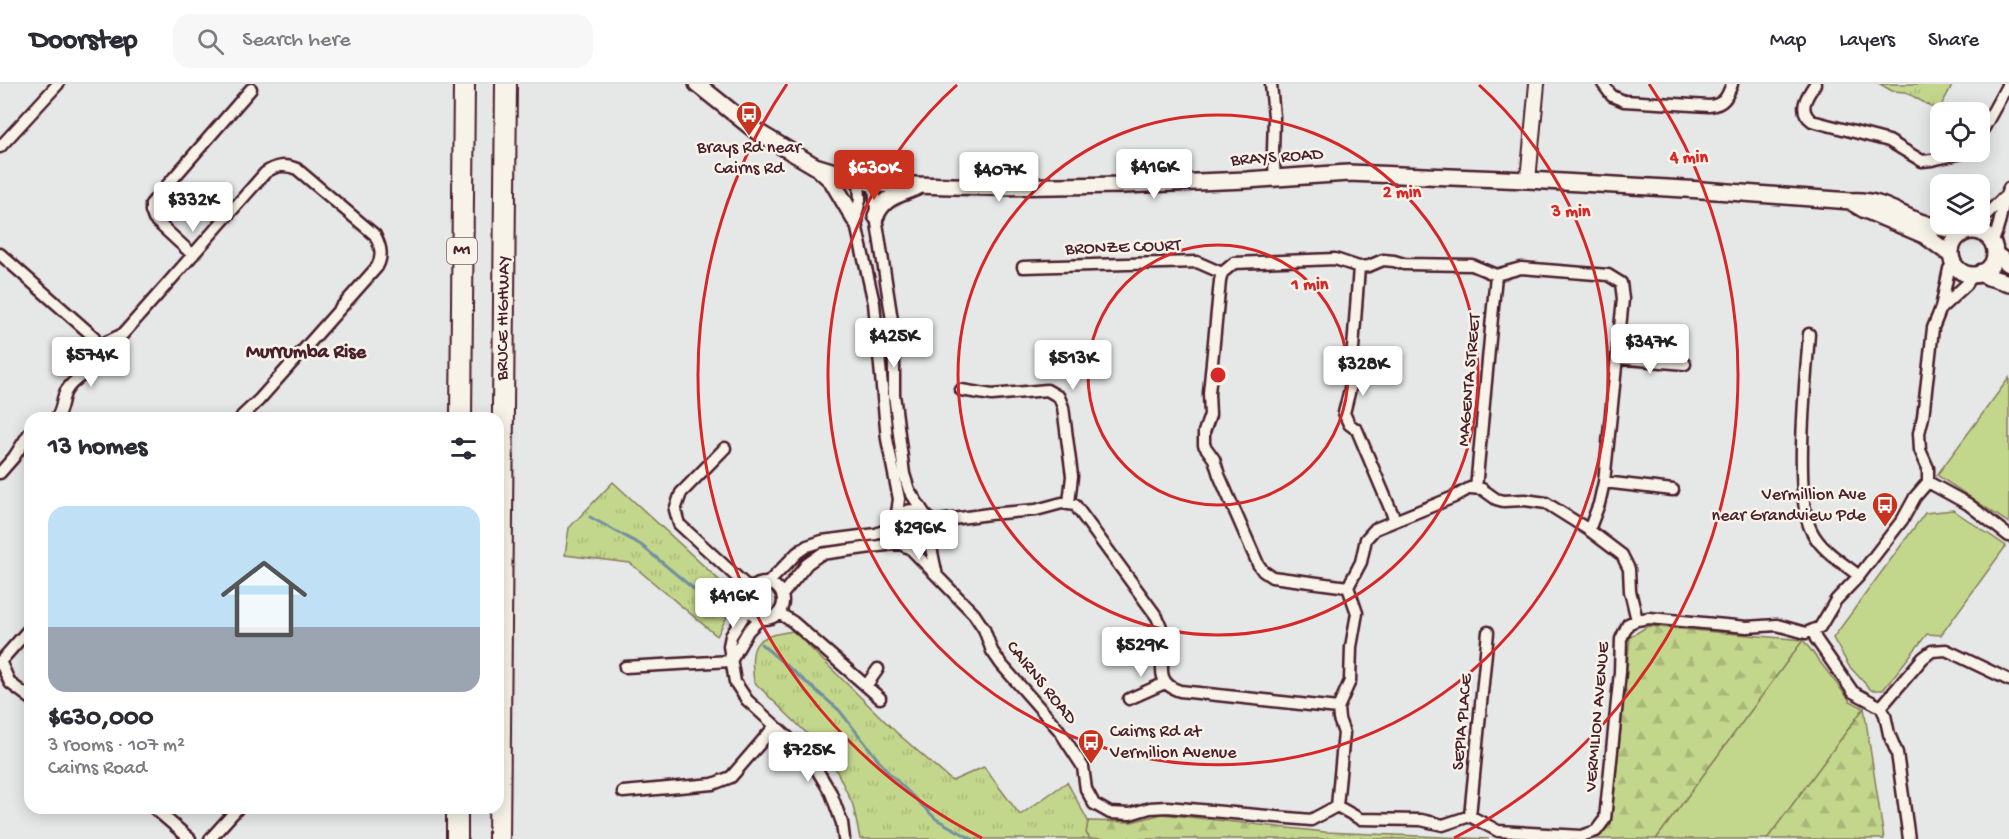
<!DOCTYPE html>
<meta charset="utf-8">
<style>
body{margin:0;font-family:"Gochi Hand",sans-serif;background:#f7f7f7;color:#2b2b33;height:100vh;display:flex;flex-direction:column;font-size:22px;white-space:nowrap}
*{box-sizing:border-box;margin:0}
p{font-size:20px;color:#7c7c81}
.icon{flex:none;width:33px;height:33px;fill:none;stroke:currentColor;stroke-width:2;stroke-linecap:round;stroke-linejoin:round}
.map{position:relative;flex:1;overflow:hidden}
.panel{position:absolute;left:24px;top:328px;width:480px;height:402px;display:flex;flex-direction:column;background:#fff;border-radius:18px;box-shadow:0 3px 15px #0003}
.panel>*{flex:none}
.controls{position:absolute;left:1930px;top:18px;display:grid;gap:12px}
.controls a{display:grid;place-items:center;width:60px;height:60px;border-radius:12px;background:#fff;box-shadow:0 3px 15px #0003;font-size:30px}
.price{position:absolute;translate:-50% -51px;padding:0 14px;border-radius:6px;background:#fff;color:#222;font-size:20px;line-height:39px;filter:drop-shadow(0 2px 3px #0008)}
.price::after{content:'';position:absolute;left:50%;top:36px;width:18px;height:14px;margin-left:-9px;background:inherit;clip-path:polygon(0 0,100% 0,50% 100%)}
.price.on{background:#c8321e;color:#fff}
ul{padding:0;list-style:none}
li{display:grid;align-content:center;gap:12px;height:318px;padding:0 24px}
li span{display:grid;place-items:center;height:186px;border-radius:18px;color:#555}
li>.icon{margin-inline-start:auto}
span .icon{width:108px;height:108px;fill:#fffc;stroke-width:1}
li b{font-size:26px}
h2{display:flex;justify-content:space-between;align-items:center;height:72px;padding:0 24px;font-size:26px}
header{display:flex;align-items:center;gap:36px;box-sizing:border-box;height:84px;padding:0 30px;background:#fff;border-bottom:2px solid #e1e1e2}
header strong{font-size:28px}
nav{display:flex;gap:33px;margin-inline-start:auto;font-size:21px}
.search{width:420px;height:54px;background:#f7f7f7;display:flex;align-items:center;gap:15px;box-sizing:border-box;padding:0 21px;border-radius:18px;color:#7c7c81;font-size:22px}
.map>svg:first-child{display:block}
.green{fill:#c3d78c;stroke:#867b5c;stroke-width:1.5}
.forest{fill:url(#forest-firs);stroke:#867b5c;stroke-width:1.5}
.park{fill:url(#park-tufts);stroke:#867b5c;stroke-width:1.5}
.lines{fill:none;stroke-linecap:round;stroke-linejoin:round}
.stream{stroke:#7390a0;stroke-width:3}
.minor-casing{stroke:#4a1f2b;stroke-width:15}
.tertiary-casing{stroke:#4a1f2b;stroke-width:18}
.secondary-casing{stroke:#4a1f2b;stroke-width:20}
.motorway-casing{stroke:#4a1f2b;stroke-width:24}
.minor{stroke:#f7f3e8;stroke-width:10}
.tertiary{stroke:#f7f3e8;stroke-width:14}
.secondary{stroke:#f7f3e8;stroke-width:15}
.motorway{stroke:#f7f3e8;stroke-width:20}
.ring{fill:none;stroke:#d62828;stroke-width:3}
.labels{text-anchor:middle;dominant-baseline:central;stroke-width:5;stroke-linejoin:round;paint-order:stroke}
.shield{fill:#f7f3e8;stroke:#7e5f64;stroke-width:1.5}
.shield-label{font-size:16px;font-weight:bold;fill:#4a1f2b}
.poi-label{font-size:18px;fill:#4a1f2b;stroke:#f7f3e8}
.street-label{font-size:18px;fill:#4a1f2b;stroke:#f7f3e8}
.neighbourhood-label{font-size:20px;font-weight:bold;fill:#4a1f2b;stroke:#f7f3e8}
.centre{fill:#d62828;stroke:#f7f3e8;stroke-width:3}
.ring-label{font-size:18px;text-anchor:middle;font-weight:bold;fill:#d62828;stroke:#f7f3e8;stroke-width:5;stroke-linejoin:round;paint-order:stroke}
</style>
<header>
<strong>Doorstep</strong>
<div class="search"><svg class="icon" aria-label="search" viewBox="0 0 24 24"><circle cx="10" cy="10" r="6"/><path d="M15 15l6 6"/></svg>Search here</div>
<nav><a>Map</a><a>Layers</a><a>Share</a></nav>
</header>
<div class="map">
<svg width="2009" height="755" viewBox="0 0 2009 755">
<defs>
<pattern id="forest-firs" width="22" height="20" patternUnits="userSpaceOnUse" patternTransform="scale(1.5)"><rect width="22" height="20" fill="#c3d78c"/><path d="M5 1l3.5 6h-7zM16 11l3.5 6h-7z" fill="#a9b879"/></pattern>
<pattern id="park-tufts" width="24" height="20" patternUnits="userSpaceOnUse" patternTransform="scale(1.5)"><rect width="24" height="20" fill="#c3d78c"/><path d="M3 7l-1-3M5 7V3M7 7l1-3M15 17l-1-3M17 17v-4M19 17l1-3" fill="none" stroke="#a9b879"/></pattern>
</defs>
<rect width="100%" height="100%" fill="#e6e7e7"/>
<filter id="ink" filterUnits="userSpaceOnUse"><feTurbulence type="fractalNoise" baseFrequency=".0167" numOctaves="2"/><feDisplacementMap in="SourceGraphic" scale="12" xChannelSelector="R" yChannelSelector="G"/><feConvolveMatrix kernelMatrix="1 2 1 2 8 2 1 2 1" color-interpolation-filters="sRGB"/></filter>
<g filter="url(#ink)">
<!-- green -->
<path class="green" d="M2009,294V439L1937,391Z
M1953,426L2006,462L1941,551L1927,550L1883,606H1871L1849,582L1833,554L1925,429Z
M1803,556L1850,617L1864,624L1767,755H1656Z"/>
<!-- forest -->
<path class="forest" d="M1648,542L1803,556L1656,755H1594L1599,753L1611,740L1630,553Z
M1864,624L1884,755H1767Z
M1162,730L1325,748L1489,755H1090L1086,749L1088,737L1132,738Z"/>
<!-- park -->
<path class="park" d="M1880,0H1953L1938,27L1906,8L1892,7Z
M613,398L732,508L735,516L733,521L717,552L630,479L565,471L569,444Z
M793,547L897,649L952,697L984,683L1020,731L1067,698L1088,737L1086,749L1090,755H860L853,721L829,671L754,598C749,557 755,553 793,547Z"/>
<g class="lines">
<!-- stream -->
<path class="stream" d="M590,433L641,461L725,531
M761,560L839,626L887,687L936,735L972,755"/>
<!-- minor casing -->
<g class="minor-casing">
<path id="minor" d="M1271,0L1274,33L1273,67L1275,94
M1603,0L1612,12L1624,17L1709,22C1724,21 1727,13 1732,0
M1815,0C1807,12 1797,26 1812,37L1889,57L1922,77L1932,76L1967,68
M1980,51L2008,0
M0,63L58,0
M859,97L860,116L855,136L874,219L887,355L899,415L896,437
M874,100L877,139L894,249V310L904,390L909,406L924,429
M1980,137L2003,114
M1992,158C2002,142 2000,121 2009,104
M0,170L93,252L98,262
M193,171L154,135L151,127V120L251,5
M1023,183L1197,178L1222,189
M1359,183L1350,305L1344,329L1349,340L1357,346L1395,436
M1941,224L1949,185L1953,179
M1809,250C1806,292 1793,416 1812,448C1822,467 1843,479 1859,492
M98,262L123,250L265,89C276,81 285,80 297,85L375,151C381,163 383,172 377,183L259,316L242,332
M1617,274L1685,280
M961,306L992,311L1047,306L1059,313L1063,323L1072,392L1069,419
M56,334C63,326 61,316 66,307C77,288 99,290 98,262
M725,364L681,409L675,426L679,440L751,506
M0,389L14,373L30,348
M1604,398L1673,406
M1928,398L1968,420L2009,452
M1476,404L1496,191
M894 445a19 19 0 1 1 38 0a19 19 0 1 1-38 0Z
M931,438L989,430L1036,426L1062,419L1075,421L1157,533C1160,541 1164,548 1164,556C1164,578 1153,599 1180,607L1338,624
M929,454L937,492
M909,463L974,530L984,545L992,567L1001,580L1059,646L1083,683L1086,705L1094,720L1110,729L1130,730L1150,724L1167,723L1311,736L1337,722L1360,735L1421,736L1443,741L1470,732L1498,747L1581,752L1596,747L1605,735L1620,588L1621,555L1628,540L1637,536L1649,534L1747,543L1777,541L1806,549L1820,543L1836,516L1859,492L1903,435L1915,413L1928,398V384L1920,366L1919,349L1923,333L1933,244L1941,224L1967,200L1973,190
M747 517a18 18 0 1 1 36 0a18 18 0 1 1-36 0Z
M768,499L797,469L807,462L822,457L876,450L894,442
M1348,503L1272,493L1263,487L1258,480L1219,391L1214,375L1204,361V348L1210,331L1209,309L1220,197L1222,189L1234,179L1335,175L1359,183L1369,182L1383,176L1394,177L1404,180L1472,181L1496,191L1521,184L1608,191L1621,199L1623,215L1604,398L1599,420L1589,446
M782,511L807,480L821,470L901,459
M748,525L731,552L729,562L735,598L747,616L793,658L814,681L831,709L842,739L844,755
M779,529L793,538L880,614
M1813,547L1816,555L1853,608L1881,623L1885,631L1889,650L1897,669L1909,755
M0,577L10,599L30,614
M731,577L748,547L760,535
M0,578L30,544
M625,583L731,577
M866,602L878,585
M1129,615L1165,599
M1881,623L1923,574L1932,567L1946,566L2009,596
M623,708L713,700L731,693L775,642
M1337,722L1344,649L1339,635L1338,624L1350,597L1351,563L1357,529L1348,503L1361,478L1366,455L1375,445L1454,413L1470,404L1482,405L1496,415L1503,417L1525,416L1546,419L1589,446L1622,471L1629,485L1630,507L1637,536
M154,724L190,755
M1470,732L1488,548
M210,755L238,724"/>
</g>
<!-- tertiary casing -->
<g class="tertiary-casing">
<path id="tertiary" d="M1528,96L1537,0"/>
</g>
<!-- secondary casing -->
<g class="secondary-casing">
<path id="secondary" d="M697,0L756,47L815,82L874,100L991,103L1122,101L1247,96L1348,89L1528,96L1702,106L1851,117C1882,115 1898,131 1926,140C1938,144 1951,144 1962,150
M819,85L832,97L855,136
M1853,119L1863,125L1924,151L1951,171
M876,132C883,113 899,111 917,103
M1951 169a22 22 0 1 1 44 0a22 22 0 1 1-44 0Z
M1995,170L2009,180
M1982,188L1988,193L2009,199"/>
</g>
<!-- motorway casing -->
<g class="motorway-casing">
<path id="motorway" d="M461,334L464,0
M457,755V724
M499,755L506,0"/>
</g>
<!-- minor -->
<use href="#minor" class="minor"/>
<!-- tertiary -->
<use href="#tertiary" class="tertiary"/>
<!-- secondary -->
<use href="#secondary" class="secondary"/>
<!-- motorway -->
<use href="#motorway" class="motorway"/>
</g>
</g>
<!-- distance rings -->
<g class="ring">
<circle cx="1218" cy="291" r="130"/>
<circle cx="1218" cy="291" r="260"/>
<path d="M1479 1A390 390 0 1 1 957 1"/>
<path d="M982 754A520 520 0 0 1 787 0M1649 0A520 520 0 0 1 1454 754"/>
</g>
<!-- icons -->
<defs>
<g id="bus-pin" transform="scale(1.35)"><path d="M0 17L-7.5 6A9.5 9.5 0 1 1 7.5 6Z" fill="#c8321e" stroke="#f7f3e8"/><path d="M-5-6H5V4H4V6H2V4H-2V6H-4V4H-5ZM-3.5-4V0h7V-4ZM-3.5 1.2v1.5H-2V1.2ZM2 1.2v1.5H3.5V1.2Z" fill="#fff"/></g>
</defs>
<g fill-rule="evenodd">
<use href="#bus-pin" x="749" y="30"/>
<use href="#bus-pin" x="1885" y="421"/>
<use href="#bus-pin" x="1091" y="658"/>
</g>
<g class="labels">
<!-- shield labels -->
<rect class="shield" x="447" y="154" width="30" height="26" rx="4.5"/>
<g class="shield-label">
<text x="462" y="167">M1</text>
</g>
<!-- poi labels -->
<g class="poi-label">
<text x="749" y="64">Brays Rd near<tspan x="749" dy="21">Cairns Rd</tspan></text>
<text x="1866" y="411" text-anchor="end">Vermillion Ave<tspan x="1866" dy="21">near Grandview Pde</tspan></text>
<text x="1110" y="648" text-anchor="start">Cairns Rd at<tspan x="1110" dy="21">Vermilion Avenue</tspan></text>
</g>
<!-- street labels -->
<g class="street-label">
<text transform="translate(1277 74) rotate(-4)">BRAYS ROAD</text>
<text transform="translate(1123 164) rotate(-2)">BRONZE COURT</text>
<text transform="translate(504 234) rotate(-89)">BRUCE HIGHWAY</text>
<text transform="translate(1470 296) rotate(-85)">MAGENTA STREET</text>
<text transform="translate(1041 599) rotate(51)">CAIRNS ROAD</text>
<text transform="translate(1598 633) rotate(-85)">VERMILION AVENUE</text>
<text transform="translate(1463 638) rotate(-85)">SEPIA PLACE</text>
</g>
<!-- neighbourhood labels -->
<g class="neighbourhood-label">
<text x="306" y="269">Murrumba Rise</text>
</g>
</g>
<circle cx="1218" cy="291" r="9" class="centre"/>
<g class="ring-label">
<text x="1689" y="78">4 min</text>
<text x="1402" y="113">2 min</text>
<text x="1571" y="132">3 min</text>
<text x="1310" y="205">1 min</text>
</g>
</svg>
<div class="controls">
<a><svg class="icon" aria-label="locate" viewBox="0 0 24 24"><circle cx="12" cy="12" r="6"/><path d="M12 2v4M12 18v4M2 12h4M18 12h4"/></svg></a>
<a><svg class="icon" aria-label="layers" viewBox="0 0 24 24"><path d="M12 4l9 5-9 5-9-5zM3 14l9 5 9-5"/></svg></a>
</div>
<b class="price" style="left:1154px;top:116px">$416K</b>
<b class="price on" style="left:874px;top:117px">$630K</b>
<b class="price" style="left:999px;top:119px">$407K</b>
<b class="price" style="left:193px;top:149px">$332K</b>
<b class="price" style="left:894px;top:285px">$425K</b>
<b class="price" style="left:1650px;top:291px">$347K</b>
<b class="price" style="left:91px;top:304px">$574K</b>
<b class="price" style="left:1073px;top:307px">$513K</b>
<b class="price" style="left:1363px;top:313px">$328K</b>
<b class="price" style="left:919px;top:477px">$296K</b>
<b class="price" style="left:733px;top:545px">$416K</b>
<b class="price" style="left:1141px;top:594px">$529K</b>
<b class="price" style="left:808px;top:699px">$725K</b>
<section class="panel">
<h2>13 homes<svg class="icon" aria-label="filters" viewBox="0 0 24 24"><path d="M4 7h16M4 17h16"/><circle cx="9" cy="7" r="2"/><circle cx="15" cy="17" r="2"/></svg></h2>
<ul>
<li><span style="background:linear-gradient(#bfe0f5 65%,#9aa5b1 0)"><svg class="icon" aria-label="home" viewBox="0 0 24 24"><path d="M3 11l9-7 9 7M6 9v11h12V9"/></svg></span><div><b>$630,000</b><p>3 rooms · 107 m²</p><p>Cairns Road</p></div></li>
</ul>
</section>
</div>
